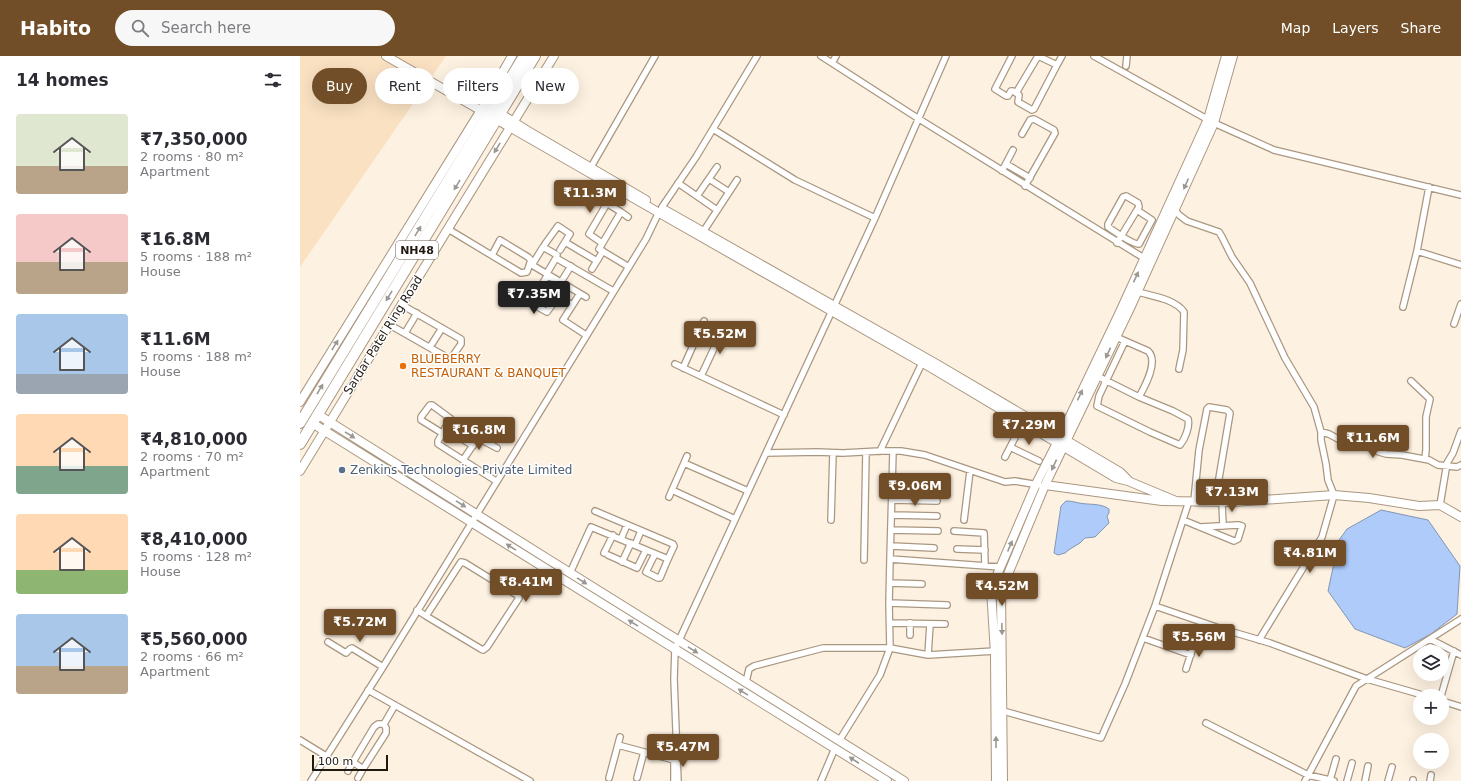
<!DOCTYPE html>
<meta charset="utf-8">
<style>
body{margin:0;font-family:"DejaVu Sans",sans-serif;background:#f7f7f7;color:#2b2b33;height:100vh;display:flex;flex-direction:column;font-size:15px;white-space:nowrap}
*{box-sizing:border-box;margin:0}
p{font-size:13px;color:#7c7c81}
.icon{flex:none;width:22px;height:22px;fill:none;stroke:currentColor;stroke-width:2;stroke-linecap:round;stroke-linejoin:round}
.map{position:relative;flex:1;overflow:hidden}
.sheet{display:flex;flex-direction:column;background:#fff;width:300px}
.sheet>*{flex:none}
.hud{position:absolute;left:12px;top:12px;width:380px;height:36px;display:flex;gap:8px}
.controls{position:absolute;left:1113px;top:589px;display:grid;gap:8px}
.controls a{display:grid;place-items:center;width:36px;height:36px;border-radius:50%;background:#fff;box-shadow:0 4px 16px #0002;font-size:20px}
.scale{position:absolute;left:12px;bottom:10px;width:76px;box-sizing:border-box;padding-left:4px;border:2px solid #201910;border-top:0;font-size:11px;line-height:14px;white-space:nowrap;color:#201910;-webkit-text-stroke:3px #fff;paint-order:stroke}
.price{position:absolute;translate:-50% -34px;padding:0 9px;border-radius:4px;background:#714e27;color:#fff;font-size:13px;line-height:26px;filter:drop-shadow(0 1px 2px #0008)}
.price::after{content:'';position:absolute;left:50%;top:24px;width:12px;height:9px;margin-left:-6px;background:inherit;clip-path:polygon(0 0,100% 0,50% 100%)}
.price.on{background:#222;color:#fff}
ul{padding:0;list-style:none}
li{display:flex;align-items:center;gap:12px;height:100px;padding:0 16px}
li span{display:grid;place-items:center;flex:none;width:112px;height:80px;border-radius:4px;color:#555}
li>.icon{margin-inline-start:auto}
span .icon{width:48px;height:48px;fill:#fffc;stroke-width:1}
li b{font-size:17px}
h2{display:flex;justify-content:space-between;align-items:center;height:48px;padding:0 16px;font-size:17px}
.pill{padding:0 14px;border-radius:18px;background:#fff;box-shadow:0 4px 16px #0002;font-size:14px;line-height:36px}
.pill.on{background:#714e27;color:#fff}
header{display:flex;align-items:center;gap:24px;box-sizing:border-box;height:56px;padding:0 20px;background:#714e27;color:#fff}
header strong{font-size:19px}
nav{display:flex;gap:22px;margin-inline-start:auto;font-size:14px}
.search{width:280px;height:36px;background:#f7f7f7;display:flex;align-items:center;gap:10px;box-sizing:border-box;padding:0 14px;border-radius:22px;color:#7c7c81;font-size:15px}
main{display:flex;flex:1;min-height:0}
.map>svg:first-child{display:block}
.built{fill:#fae1c2}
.water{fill:#aecbfa;stroke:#8396b4}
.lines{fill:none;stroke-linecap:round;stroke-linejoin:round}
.street-casing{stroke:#aa9780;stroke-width:8}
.secondary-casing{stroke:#aa9780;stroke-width:10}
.highway-casing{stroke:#aa9780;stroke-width:12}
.street{stroke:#fff;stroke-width:5.5}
.secondary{stroke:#fff;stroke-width:8}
.highway{stroke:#fff;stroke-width:10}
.oneway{fill:#9b9893}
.food-dot{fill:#e8710a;stroke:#fff;stroke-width:1.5}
.service-dot{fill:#5c6f8a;stroke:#fff;stroke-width:1.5}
.labels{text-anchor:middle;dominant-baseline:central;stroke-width:3;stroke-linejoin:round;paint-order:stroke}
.shield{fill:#fff;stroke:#635e58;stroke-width:1}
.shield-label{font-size:11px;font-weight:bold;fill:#201910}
.street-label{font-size:12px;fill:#201910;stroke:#fff}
.food-label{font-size:12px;fill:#c56008;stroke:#fff;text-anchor:start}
.service-label{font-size:12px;fill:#4e5e75;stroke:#fff;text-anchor:start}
</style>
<header>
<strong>Habito</strong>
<div class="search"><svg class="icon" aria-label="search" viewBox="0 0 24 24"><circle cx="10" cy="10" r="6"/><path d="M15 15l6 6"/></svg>Search here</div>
<nav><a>Map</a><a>Layers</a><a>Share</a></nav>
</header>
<main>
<section class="sheet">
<h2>14 homes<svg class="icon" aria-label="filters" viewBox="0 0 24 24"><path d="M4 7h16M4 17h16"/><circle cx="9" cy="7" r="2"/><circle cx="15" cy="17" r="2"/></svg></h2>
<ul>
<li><span style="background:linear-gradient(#dfe7d0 65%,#b9a48a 0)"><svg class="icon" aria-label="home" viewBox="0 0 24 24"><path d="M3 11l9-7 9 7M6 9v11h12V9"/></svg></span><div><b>₹7,350,000</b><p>2 rooms · 80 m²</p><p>Apartment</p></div></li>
<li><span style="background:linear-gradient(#f6c9c9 60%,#b9a48a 0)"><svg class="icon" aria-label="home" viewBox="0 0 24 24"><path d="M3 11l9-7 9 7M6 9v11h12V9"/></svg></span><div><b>₹16.8M</b><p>5 rooms · 188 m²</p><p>House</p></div></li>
<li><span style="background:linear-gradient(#a9c7e8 75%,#9aa5b1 0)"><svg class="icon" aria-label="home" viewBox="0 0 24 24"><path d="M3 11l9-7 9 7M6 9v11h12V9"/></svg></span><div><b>₹11.6M</b><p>5 rooms · 188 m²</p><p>House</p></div></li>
<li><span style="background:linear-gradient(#ffd9b3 65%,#7fa58c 0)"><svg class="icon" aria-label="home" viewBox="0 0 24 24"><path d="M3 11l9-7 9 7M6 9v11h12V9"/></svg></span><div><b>₹4,810,000</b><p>2 rooms · 70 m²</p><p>Apartment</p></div></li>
<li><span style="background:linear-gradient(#ffd9b3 70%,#8fb573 0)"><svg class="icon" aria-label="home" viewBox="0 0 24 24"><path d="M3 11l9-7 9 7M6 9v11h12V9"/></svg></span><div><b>₹8,410,000</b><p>5 rooms · 128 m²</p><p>House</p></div></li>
<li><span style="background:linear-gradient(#a9c7e8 65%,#b9a48a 0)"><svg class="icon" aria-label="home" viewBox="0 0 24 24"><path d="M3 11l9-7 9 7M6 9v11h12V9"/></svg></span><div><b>₹5,560,000</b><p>2 rooms · 66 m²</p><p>Apartment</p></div></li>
</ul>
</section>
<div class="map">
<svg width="1161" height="725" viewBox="0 0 1161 725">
<rect width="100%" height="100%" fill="#fdf1e1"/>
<!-- built -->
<path class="built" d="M0,0H146L0,211Z"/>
<!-- water -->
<path class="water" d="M766,445C771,445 775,446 779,447C789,449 801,447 809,453V457L807,460L809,467L795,481L785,482L780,487L770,493L765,497L758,499L754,497L761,450Z
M1081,454L1128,464L1160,510L1157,558L1131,578L1105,592L1055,573L1028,535L1039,484L1047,473Z"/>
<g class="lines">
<!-- street casing -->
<g class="street-casing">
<path id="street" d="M521,0L619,63L847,204
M712,0L695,33L706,40H708L711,35H713L719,39L718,46L732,54L734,53L757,9
M738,0L757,9L762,0
M794,0L914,67L974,94L1161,139
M532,7L536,0
M826,10L827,0
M716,37L738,0
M413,73L495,124L575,162
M722,78L730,64L734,63L754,74L755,77L725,130
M706,108L730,122
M291,111L355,0
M702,115L713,94
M409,123L429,136
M378,127L417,154
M397,140L417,111
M362,151L396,101L457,0
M875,154L879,159L887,165L919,176L922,181L932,201L950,227L985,302L1014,351L1021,376
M328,161L321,156L299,193L329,211
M148,173L221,217L227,216L231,204L228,201L200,184L192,199
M403,176L437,124
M302,187L289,178L306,149L308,148L321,156
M817,187L837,154L839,151L838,147L826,140L823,141L808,168V171C814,175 833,189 839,188L852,164L837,154
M245,188L258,170L270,178L265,186L297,205
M260,194L265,186
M1117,195L1161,209
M292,213L303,195
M247,217L256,202
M252,222L247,220L241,230L272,249
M261,226L271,210
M241,230L231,246V247L247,256L258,241
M838,236C852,240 875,243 884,256L883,294L879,313
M279,239L263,264L286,279
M286,241L232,209L243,191L257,199L256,202L313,235
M1103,251L1117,195L1129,131
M1154,268L1161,248
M90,269L148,302L152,301L161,288V283L159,282L102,249
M105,277L117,257
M816,281L848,295C859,305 845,330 839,341L873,355L888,363C890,371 885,383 880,389L850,376L797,350L799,340L825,285
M130,291L142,272
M375,308L484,359
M383,312L404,265
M401,320L424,271
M797,320L839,341
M1111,325L1130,343L1126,361V394L1125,403
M145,372L173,390
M142,377L121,364V361L130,349H132L151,363L150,365L138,385V388L196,425
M710,391L739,405
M580,395L622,307
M466,397L517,396L543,397L580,395H601L625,399L705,426L715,425L739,429
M705,401L723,366
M163,404L178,382L197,392
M384,407L387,400
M593,427L637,429
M369,441L372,434
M592,444L637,445
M889,445L855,550L919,572L970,587L1067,623L1126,640
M894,445L899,394L907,353L909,351L927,354L930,357L915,446
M922,446L923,470
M1140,449L1147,407L1153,397L1161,375
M592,459L637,460
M435,463L372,434L384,407L448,435
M531,464L533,397
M664,464L670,415
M883,464L934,485L938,483L942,470L938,469L900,471
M591,474L638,475
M654,475L684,477L685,509
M321,483L327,469
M335,489L341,475
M591,490L634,492
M657,493L685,494
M304,497L313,479
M355,498L346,516L358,522H360L368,503
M308,499L337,512L346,494
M590,503L593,395
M564,504L566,396
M322,506L331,487
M270,517L291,471L368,503L374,490L373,488L295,455
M590,527L622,528
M589,547L590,503L701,511
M117,554L126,560L181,593L183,594L187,591L219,542L217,539L165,507L161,506L126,560
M590,567L645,568
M610,579V567
M843,582L891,599
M1130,583L1161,599
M959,584L1022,481L1034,439L1028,424L1026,408L1021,384V376L1029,378L1040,384L1064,386L1073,394L1086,398L1102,399L1129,404L1138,409L1157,411L1161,409
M28,586L46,597L50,593L52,592L83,611
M628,599L630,568
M886,613L895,585
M446,626L449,613L454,610L523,592H590L589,547L647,549
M68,634L230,725
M1141,640L1154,595
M1142,645L1161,651
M703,655L801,682L825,628L855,550
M906,667L1008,719L1034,725
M84,668L86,672V677L63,713L53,706L74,671L78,668H84L95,649
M0,684L26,700
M539,685L580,619L590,592L628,599L695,595
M318,689L374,704
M374,700V725
M48,715L53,706
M58,722L63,713
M309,722L320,681
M337,722L344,696
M1030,724L1036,703
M11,725L83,611L346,183L358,158
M378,725L374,623L375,593L575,162L646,0
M521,725L535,692
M1005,725L1056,630L1161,563
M1047,725L1052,707
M1065,725L1068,710
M1088,725L1092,711
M1113,725V724
M1130,725L1131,719"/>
</g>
<!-- secondary casing -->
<g class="secondary-casing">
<path id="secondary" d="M86,0L356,155
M196,55L228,75L346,144
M363,153L635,307L820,416L828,424
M361,158L628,310L816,422L828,425L876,445
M0,346L181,54L212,0
M17,358L251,505L604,725
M12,367L587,725
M0,415C84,277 169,138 254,0
M745,429L862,445L933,446L1034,439L1069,442L1119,450L1140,449L1161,461
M696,725L695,598L691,533L736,428L760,381L819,258L908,63L926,0
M703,725L701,535L745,429L831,250L914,67L933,0"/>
</g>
<!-- highway casing -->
<g class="highway-casing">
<path id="highway" d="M0,367L224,0
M0,388L235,0"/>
</g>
<!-- street -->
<use href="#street" class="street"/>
<!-- secondary -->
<use href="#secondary" class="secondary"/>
<!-- highway -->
<use href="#highway" class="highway"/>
</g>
<!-- one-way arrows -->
<defs><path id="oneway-solid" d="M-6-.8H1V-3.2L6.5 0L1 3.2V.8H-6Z"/></defs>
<g class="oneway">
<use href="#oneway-solid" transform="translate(197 92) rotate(121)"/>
<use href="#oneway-solid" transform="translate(886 128) rotate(114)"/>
<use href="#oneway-solid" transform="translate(157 129) rotate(121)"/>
<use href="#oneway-solid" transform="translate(118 175) rotate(-59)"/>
<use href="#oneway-solid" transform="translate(836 221) rotate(-65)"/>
<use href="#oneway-solid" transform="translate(89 240) rotate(121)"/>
<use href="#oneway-solid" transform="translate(35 289) rotate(-58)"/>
<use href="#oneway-solid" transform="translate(808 297) rotate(115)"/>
<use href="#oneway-solid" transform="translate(20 333) rotate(-59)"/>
<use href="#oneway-solid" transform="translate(780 339) rotate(-65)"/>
<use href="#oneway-solid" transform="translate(50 379) rotate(32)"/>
<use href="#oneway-solid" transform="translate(754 409) rotate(115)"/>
<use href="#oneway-solid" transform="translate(161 448) rotate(32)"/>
<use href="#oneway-solid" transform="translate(710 490) rotate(-67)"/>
<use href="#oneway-solid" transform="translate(211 491) rotate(-148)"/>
<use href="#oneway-solid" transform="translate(282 525) rotate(32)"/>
<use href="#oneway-solid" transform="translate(333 567) rotate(-148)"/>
<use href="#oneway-solid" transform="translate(702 573) rotate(89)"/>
<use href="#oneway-solid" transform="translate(393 594) rotate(32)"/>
<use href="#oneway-solid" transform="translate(443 636) rotate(-148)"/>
<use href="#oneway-solid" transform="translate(696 686) rotate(-90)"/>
<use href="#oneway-solid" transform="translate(554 704) rotate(-147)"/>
</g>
<!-- markers -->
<circle class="food-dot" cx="103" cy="310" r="4"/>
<circle class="service-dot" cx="42" cy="414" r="4"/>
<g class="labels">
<!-- shield labels -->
<rect class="shield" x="96" y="185" width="42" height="18" rx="3"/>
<g class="shield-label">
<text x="117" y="194">NH48</text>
</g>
<!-- street labels -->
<g class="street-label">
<text transform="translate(83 279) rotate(-58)">Sardar Patel Ring Road</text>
</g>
<!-- food labels -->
<g class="food-label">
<text x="111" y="303">BLUEBERRY<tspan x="111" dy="14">RESTAURANT &amp; BANQUET</tspan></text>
</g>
<!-- service labels -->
<g class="service-label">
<text x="50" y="414">Zenkins Technologies Private Limited</text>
</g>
</g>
</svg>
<div class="controls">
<a><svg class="icon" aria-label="layers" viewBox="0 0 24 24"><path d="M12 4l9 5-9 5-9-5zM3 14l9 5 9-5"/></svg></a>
<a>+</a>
<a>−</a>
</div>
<div class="scale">100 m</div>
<b class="price" style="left:290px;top:158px">₹11.3M</b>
<b class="price on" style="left:234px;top:259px">₹7.35M</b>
<b class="price" style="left:420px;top:299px">₹5.52M</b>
<b class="price" style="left:729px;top:390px">₹7.29M</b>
<b class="price" style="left:179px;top:395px">₹16.8M</b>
<b class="price" style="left:1073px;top:403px">₹11.6M</b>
<b class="price" style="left:615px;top:451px">₹9.06M</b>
<b class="price" style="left:932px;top:457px">₹7.13M</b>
<b class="price" style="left:1010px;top:518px">₹4.81M</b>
<b class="price" style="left:226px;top:547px">₹8.41M</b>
<b class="price" style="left:702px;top:551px">₹4.52M</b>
<b class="price" style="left:60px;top:587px">₹5.72M</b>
<b class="price" style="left:899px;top:602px">₹5.56M</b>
<b class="price" style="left:383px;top:712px">₹5.47M</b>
<div class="hud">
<a class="pill on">Buy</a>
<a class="pill">Rent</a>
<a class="pill">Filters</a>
<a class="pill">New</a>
</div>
</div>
</main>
